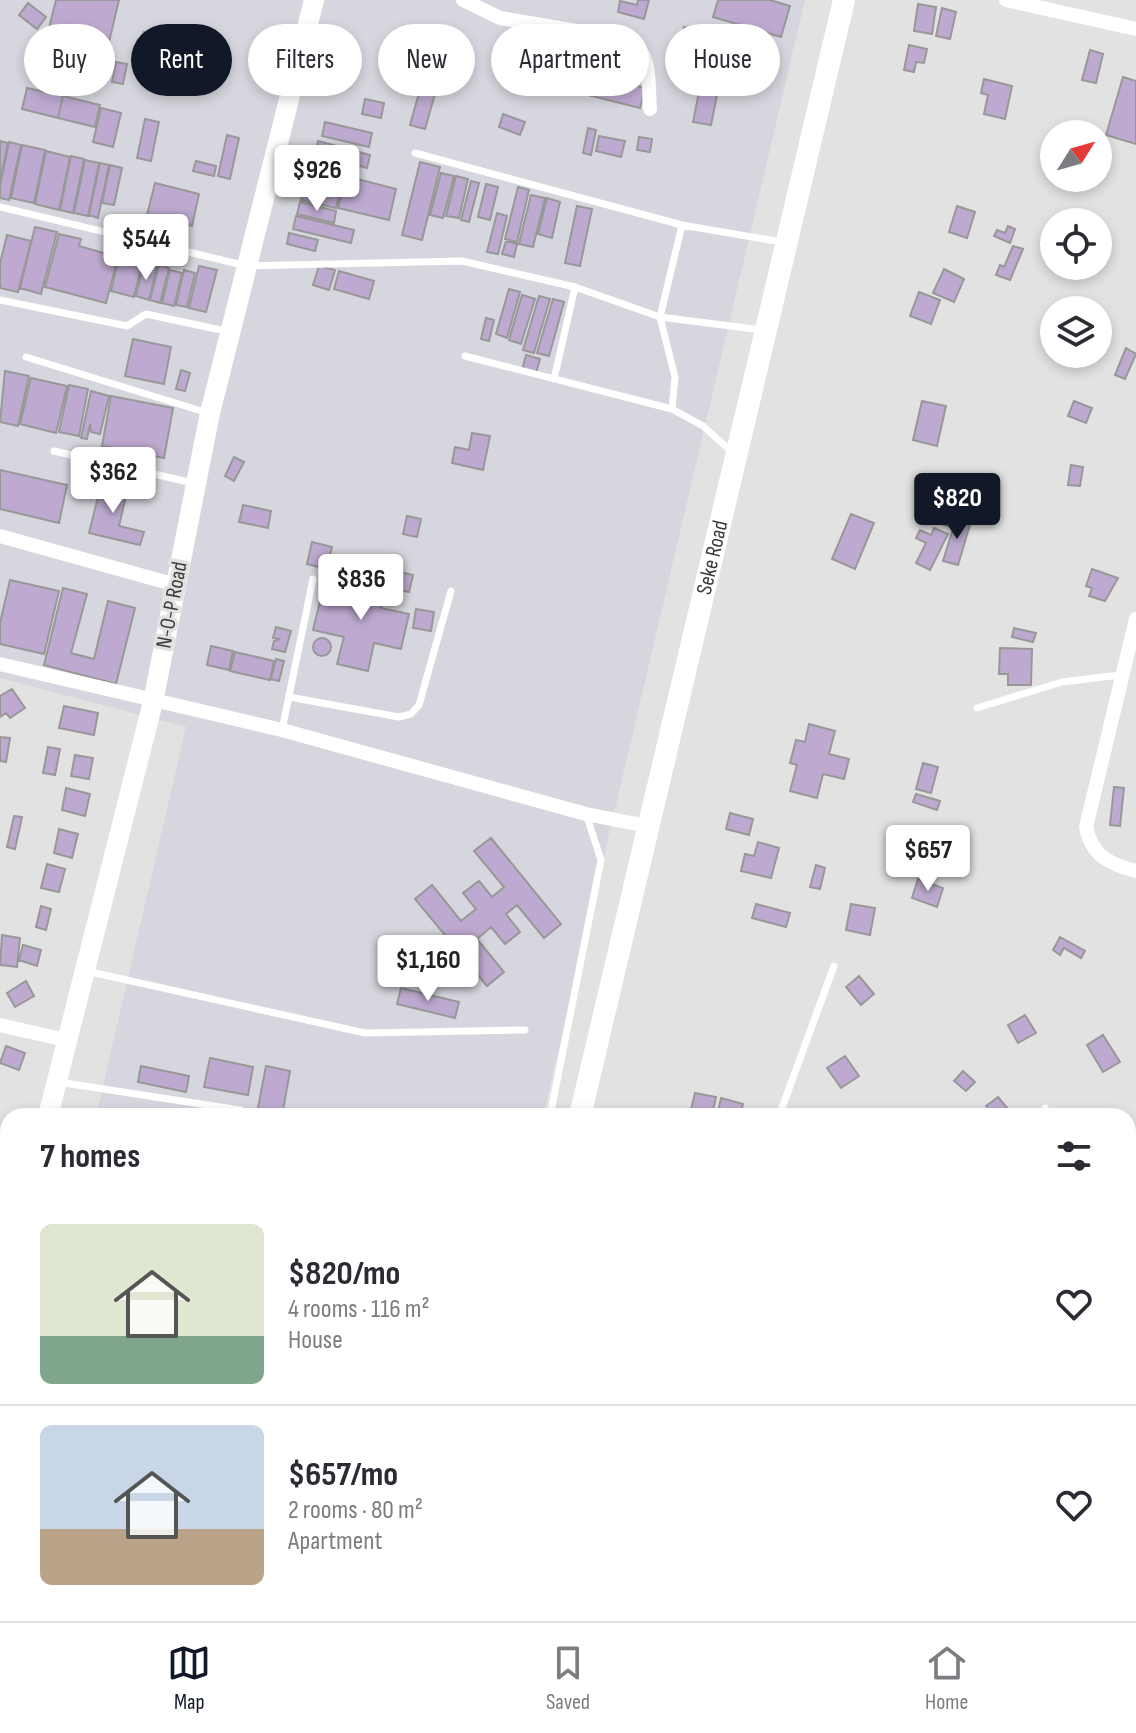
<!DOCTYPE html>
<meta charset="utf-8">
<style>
body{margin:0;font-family:"Sofia Sans Condensed",sans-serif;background:#f7f7f7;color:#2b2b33;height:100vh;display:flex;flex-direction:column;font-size:30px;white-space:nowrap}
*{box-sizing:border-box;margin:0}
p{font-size:26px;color:#7c7c81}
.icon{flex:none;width:44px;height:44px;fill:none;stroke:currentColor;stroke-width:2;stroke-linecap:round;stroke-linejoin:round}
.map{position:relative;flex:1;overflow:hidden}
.sheet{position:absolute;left:0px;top:1108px;width:1136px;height:514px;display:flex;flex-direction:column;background:#fff;border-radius:24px 24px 0 0;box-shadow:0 4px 12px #0003}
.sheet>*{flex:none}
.top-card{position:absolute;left:24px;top:24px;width:1088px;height:72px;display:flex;gap:16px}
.needle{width:52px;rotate:53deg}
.controls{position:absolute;left:1040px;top:120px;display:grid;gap:16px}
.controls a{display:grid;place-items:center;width:72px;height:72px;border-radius:50%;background:#fff;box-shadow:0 4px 12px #0003;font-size:40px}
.price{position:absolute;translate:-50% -68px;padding:0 18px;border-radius:8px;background:#fff;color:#222;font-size:26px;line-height:52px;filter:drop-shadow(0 2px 4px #0008)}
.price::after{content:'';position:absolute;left:50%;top:48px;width:24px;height:18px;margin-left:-12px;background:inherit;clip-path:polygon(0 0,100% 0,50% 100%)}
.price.selected{background:#111827;color:#fff}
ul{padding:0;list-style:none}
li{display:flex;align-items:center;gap:24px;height:200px;padding:0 40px}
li+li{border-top:2px solid #e1e1e2}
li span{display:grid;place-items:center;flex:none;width:224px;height:160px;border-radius:12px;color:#555}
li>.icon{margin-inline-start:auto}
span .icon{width:96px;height:96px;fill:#fffc;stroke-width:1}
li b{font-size:34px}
h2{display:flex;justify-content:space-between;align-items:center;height:96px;padding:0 40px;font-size:34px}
.chip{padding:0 28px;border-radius:36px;background:#fff;box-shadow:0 4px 12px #0003;font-size:28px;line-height:72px}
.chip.selected{background:#111827;color:#fff}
.tab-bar{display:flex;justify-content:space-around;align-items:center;height:112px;border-top:2px solid #e1e1e2;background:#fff;font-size:22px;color:#7c7c81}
.tab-bar a{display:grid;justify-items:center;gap:4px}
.tab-bar .selected{color:#111827}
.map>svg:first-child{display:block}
.built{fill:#d6d6de}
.building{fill:#beaad0;stroke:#989899;stroke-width:2}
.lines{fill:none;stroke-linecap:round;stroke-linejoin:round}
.lane{stroke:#fff;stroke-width:7}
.street{stroke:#fff;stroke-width:14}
.secondary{stroke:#fff;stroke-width:20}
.primary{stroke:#fff;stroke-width:22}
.labels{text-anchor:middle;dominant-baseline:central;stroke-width:7;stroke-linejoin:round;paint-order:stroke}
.street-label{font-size:22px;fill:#3b3b3b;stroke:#e2e2e3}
</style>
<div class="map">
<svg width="1136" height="1621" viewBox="0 0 1136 1621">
<rect width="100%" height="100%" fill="#e2e2e3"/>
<!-- built -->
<path class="built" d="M0,0H805L543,1116H96L186,727L0,678Z"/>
<!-- building -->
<path class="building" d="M56,0H119L109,42L49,28Z
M638,0H649L644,19L618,12L620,1L637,5Z
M718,0H770L790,6L781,37L713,17Z
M28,3L46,17L37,29L19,15Z
M918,4L936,7L932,34L914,31Z
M942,8L956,12L950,39L936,36Z
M684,27L698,30L692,59L677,56Z
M144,32L152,34L146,61L137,59Z
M574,35L588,39L575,93L561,90Z
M163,41L174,43L167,83L156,81Z
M909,45L927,49L924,63L916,62L914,72L904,70Z
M1090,50L1103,54L1096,83L1082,80Z
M206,51L218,55L210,82L198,78Z
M677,59L691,63L688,77L673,73Z
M116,62L127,64L123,84L112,82Z
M585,73L645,88L640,108L580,93Z
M1123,77L1136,81V144L1106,135Z
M984,79L1012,86L1005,119L984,114L988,95L981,93Z
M422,82L437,87L425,129L410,125Z
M27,88L63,96L58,118L22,109Z
M699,92L717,95L711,125L693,122Z
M63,96L100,105L95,127L58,118Z
M365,99L384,103L381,118L362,114Z
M101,108L121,113L113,147L93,142Z
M503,114L525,122L520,135L499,127Z
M145,119L159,122L151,161L137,158Z
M325,122L372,133L369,147L322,136Z
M588,128L596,130L591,155L583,153Z
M227,135L239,138L230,179L218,176Z
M599,136L625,141L621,157L596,151Z
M639,137L652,139L650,152L637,150Z
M0,141L8,143L0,182Z
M318,141L370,155L367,168L315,154Z
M9,142L21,145L9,200L0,198V186Z
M22,145L45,150L34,203L11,198Z
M46,151L70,157L59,210L35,204Z
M71,156L84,159L73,213L60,210Z
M311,157L348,166L345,178L308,169Z
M85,160L99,163L88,216L74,213Z
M196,161L216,166L214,176L193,171Z
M420,162L440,167L422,240L402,235Z
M100,163L109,165L98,218L89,215Z
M110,165L122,168L114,205L102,203Z
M308,171L343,179L336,208L301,200Z
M441,173L454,176L443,218L430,215Z
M346,176L396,189L389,220L338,208Z
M456,176L468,179L459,218L446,216Z
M471,181L479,183L469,222L461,220Z
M155,183L199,194L192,226L147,215Z
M486,184L498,187L490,220L478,217Z
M518,187L529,190L517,242L505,239Z
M531,195L545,198L533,247L519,244Z
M547,198L560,202L552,238L538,234Z
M300,202L336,211L334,223L297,214Z
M577,206L592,209L580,266L565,263Z
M957,206L975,212L967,238L949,232Z
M497,213L507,216L498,254L487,252Z
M296,216L354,230L351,243L293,229Z
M1008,226L1015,229L1010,243L994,236L997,230L1005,233Z
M35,227L57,232L41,294L20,288Z
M289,233L318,240L315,251L287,244Z
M59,234L81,239L79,246L118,257L106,303L45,287Z
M7,235L31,241L18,292L0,288V263Z
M506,241L517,244L514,257L502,254Z
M1013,246L1023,249L1010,280L996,275L1000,265L1004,267Z
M119,257L142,263L134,297L111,291Z
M144,263L157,267L149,300L136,296Z
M159,265L169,268L160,303L150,300Z
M199,266L217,270L206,312L189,308Z
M319,266L335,270L329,290L313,285Z
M944,269L964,279L954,302L933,293Z
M170,270L182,273L174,306L162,303Z
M184,270L195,273L187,307L176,305Z
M339,271L374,281L369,299L334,289Z
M509,289L520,292L507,338L496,334Z
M919,292L940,300L931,324L910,316Z
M522,295L535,299L521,344L509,340Z
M539,296L550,299L534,353L523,350Z
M553,299L564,302L549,356L537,353Z
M486,318L494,320L489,341L481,339Z
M133,339L171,347L164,384L125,376Z
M1126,348L1136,354L1125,379L1115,375Z
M526,355L540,359L536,373L522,370Z
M181,370L190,373L185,391L176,389Z
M5,371L29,376L18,426L0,422Z
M31,378L67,386L56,433L20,424Z
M69,385L88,389L79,436L59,432Z
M91,391L109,396L100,434L91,432L90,424L87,439L81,438Z
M111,396L173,408L164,458L102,446Z
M922,401L946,406L937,446L913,440Z
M1074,401L1092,408L1086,423L1068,416Z
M472,433L490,436L483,470L452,463L455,447L469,450Z
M234,457L244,462L234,481L225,476Z
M1071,465L1083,467L1080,486L1068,485Z
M0,470L67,485L59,523L0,509Z
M102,481L128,487L119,526L144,532L140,545L89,533Z
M933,500L954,506L948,526L928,520Z
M243,505L271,511L268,528L239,522Z
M851,514L874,523L855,569L832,559Z
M407,516L421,519L417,537L403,534Z
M957,516L971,521L958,565L943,561Z
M934,528L948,534L930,570L916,563L926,543L916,538L920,530L931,535Z
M312,542L332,547L326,569L307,564Z
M1092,569L1118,578L1105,601L1089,596L1092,588L1086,586Z
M360,571L387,577L381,608L409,614L401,649L374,643L368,671L337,664L344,637L313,630L322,593L353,600Z
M396,571L413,575L409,592L391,588Z
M10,580L59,591L44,654L0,644V623Z
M63,588L87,594L71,653L94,659L108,601L135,608L116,684L44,665Z
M416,609L434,612L431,631L413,628Z
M276,627L291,631L285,652L272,649L274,641L280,639L273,638Z
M1014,628L1036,633L1033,642L1012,637Z
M313 647a9 9 0 1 1 18 0a9 9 0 1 1-18 0Z
M211,646L233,651L229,670L207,665Z
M1000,648L1032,649L1031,685H1008V674H999Z
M235,652L274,661L270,680L230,671Z
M276,659L284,661L279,681L271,679Z
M12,689L25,708L10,718L6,713L0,717V696Z
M64,706L98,713L94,735L59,728Z
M809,724L835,731L829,754L849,759L844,779L823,774L817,798L790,791L797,765L790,763L796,740L805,742Z
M0,737L10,738L6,762L0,761Z
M48,747L60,749L55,775L43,773Z
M75,755L93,758L89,779L71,776Z
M923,763L938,767L931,793L916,789Z
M1114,787L1124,788L1120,826L1110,825Z
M66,788L90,794L85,816L62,810Z
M916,794L940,801L937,810L913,802Z
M730,813L753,819L749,835L726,829Z
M14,816L22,817L15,849L7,847Z
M59,829L78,834L72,858L54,853Z
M491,838L561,924L544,938L517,905L506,914L520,932L505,944L491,927L477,939L504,972L487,986L415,899L432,885L461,921L476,909L463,893L479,881L492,897L504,887L474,851Z
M758,842L779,848L771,878L741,871L745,854L754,856Z
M47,864L65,869L59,892L41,888Z
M816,865L825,868L820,889L810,887Z
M918,879L943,888L937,907L912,898Z
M756,904L790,913L786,927L752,918Z
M851,904L875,908L870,935L846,930Z
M41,906L51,909L46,930L36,927Z
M2,935L20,938L17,967L0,965Z
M1060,937L1085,951L1081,958L1064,948L1060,955L1053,950Z
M23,945L41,950L37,966L19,960Z
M859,976L874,994L861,1005L846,987Z
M26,981L34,996L15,1007L7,993Z
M401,988L459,1002L455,1018L397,1004Z
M1025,1015L1036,1033L1018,1043L1008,1025Z
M1103,1035L1120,1062L1103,1072L1087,1045Z
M6,1046L25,1053L19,1070L0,1063Z
M845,1056L859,1076L841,1088L827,1068Z
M210,1058L253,1067L248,1095L204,1087Z
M141,1066L189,1076L186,1092L138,1082Z
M266,1066L290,1071L282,1116L257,1113Z
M963,1071L975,1082L966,1091L954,1081Z
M695,1093L716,1097L712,1116L690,1114Z
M998,1097L1013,1115L1012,1116H993L986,1106Z
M721,1098L743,1104L740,1116H717Z
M0,1574L8,1575L4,1618L0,1617Z
M152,1614H173L175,1615L174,1621H150Z
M666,1614H696L694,1621H664Z
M766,1614H818L824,1621H772Z"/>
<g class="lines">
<!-- lane -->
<path class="lane" d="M415,153L682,225L782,242
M0,207L247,266L462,261L575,287L660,317L762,330
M0,300L127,326L146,314L230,332
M465,356L672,409L703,426L733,453
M26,357L208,413
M554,379L575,287
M672,409L675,377L660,317L682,225
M54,451L193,483
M289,697L399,717L411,714L419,705L451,591
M977,708L1062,682L1120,675
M282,730L313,579
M86,971L365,1033L525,1030
M58,1082L240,1110
M550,1116L601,860L586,814
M779,1116L834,966
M1043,1116L1045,1108
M461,1621L462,1614"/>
<!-- street -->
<path class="street" d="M463,0L500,18L631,40C652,55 648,85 650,109
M1006,0L1136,29
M0,536L176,585
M1136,619L1086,827C1092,856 1109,864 1136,871
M0,664L282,730L586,814L647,826
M0,1025L66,1040
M1128,1350L1136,1352
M0,1376L8,1378
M0,1544L8,1546
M289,1614L318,1621
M645,1614V1621
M1026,1614L1055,1621
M738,1621L739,1614"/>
<!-- secondary -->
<path class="secondary" d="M48,1116L153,702L210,413L314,0
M0,1308L8,1276"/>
<!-- primary -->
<g class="primary">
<path id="s1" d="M580,1116L844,0"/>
<path d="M491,1621V1614"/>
</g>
</g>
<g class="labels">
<!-- street labels -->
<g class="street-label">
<text stroke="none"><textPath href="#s1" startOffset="574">Seke Road</textPath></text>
<text transform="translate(172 605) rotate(-79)">N-O-P Road</text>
</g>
</g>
</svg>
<div class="controls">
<a><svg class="needle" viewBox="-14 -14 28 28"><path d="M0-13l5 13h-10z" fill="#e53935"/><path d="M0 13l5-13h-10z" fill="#7c7c81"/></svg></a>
<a><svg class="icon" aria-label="locate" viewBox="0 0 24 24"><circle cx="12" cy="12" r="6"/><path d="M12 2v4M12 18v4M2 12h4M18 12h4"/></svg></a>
<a><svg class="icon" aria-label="layers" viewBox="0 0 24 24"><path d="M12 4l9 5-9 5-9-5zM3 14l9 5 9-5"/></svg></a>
</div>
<b class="price" style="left:317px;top:213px">$926</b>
<b class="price" style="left:146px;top:282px">$544</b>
<b class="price" style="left:113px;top:515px">$362</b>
<b class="price selected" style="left:957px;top:541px">$820</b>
<b class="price" style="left:361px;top:622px">$836</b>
<b class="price" style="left:928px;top:893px">$657</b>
<b class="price" style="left:428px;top:1003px">$1,160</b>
<div class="top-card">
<a class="chip">Buy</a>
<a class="chip selected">Rent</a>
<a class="chip">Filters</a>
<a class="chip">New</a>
<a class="chip">Apartment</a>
<a class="chip">House</a>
</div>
<section class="sheet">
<h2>7 homes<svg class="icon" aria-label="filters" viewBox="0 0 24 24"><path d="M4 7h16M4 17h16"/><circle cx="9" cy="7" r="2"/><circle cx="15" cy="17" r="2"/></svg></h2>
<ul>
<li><span style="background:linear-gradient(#dfe7d0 70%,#7fa58c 0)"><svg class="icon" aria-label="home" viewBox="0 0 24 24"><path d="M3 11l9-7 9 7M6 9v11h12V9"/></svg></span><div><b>$820/mo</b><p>4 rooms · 116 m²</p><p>House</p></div><svg class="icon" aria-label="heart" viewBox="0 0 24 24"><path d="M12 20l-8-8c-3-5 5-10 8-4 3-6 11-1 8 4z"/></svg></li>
<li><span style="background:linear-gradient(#c9d6e8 65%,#b9a48a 0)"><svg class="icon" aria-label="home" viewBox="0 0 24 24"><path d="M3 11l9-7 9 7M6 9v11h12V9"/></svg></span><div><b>$657/mo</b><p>2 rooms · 80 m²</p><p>Apartment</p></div><svg class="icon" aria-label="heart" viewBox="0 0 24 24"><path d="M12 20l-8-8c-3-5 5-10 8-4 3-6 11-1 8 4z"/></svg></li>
</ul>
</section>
</div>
<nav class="tab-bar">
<a class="selected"><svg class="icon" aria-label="map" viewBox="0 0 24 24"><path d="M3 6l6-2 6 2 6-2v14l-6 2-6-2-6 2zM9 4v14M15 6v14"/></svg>Map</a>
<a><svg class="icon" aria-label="saved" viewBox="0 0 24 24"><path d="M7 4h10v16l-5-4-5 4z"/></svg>Saved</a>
<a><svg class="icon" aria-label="home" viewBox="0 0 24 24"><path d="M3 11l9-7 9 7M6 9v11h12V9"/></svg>Home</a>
</nav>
